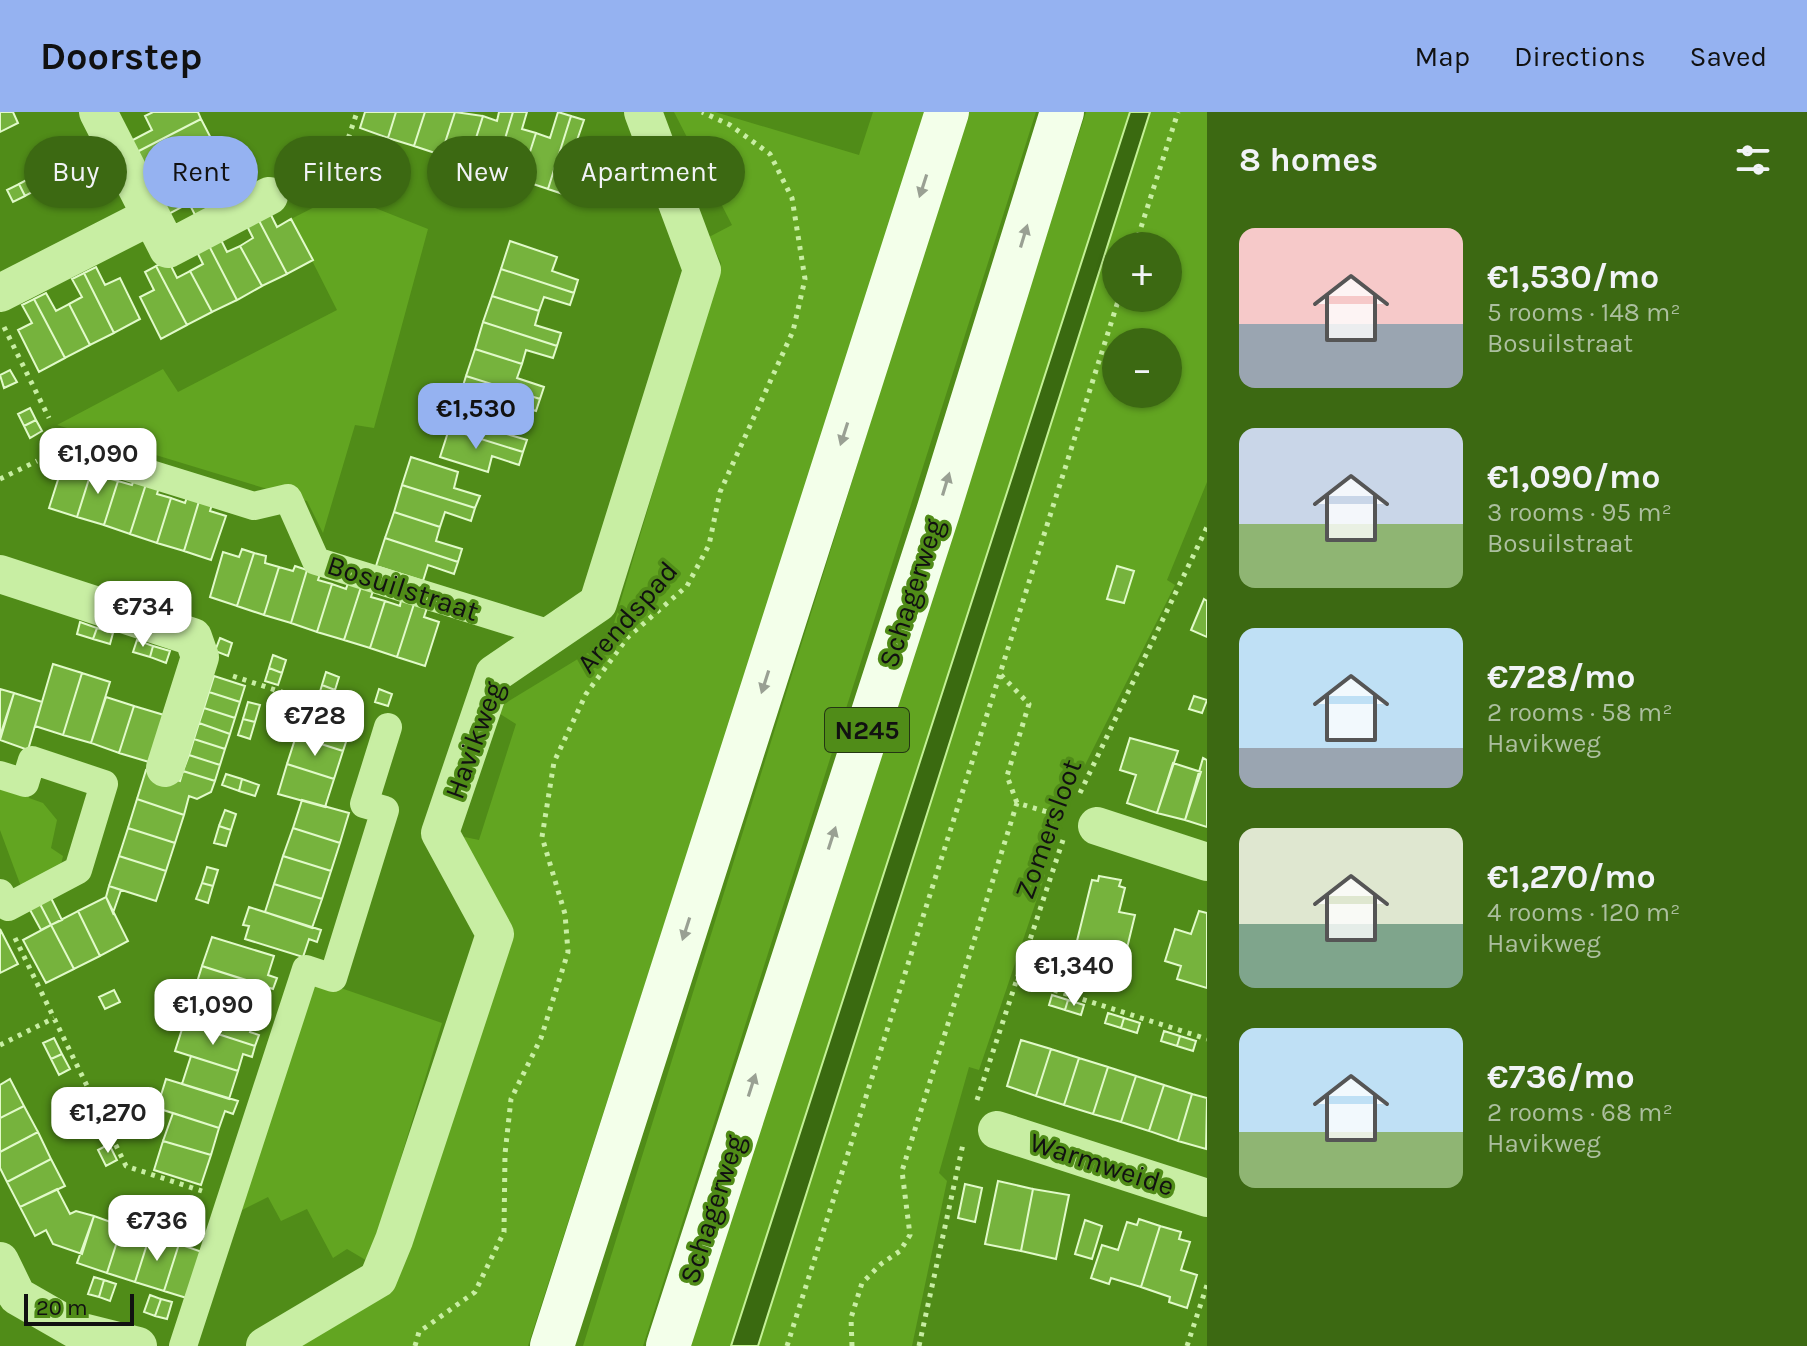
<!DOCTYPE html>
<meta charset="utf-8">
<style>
body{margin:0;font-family:Karla,sans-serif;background:#436f1b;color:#f1f3f6;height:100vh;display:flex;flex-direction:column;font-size:30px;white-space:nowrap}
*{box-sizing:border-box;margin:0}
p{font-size:26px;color:#acbf9f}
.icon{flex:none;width:44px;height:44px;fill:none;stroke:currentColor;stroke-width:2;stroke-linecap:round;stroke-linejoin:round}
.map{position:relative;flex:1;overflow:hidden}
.details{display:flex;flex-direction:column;background:#3c6912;width:600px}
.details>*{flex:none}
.top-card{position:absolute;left:24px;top:24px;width:760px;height:72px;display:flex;gap:16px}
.controls{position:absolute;left:1102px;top:120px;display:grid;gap:16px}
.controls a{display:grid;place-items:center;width:80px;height:80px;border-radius:50%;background:#3c6912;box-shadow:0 2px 6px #0004;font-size:40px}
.scale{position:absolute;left:24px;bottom:20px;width:110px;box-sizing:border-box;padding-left:8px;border:4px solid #111;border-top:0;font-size:22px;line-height:28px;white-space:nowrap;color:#111;-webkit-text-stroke:6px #508c18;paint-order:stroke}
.price{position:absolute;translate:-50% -68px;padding:0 18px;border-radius:16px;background:#fff;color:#222;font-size:26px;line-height:52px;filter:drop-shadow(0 2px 4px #0008)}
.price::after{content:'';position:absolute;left:50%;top:48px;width:24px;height:18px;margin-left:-12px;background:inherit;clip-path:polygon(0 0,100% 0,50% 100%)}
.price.selected{background:#95b2f1;color:#111}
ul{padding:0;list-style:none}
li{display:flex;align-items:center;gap:24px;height:200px;padding:0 32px}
li span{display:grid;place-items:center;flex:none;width:224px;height:160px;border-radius:16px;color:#555}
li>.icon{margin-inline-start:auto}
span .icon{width:96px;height:96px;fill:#fffc;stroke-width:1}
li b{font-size:34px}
h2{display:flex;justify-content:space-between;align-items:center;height:96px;padding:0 32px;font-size:34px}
.pill{padding:0 28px;border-radius:36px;background:#3c6912;box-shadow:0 2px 6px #0004;font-size:28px;line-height:72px}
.pill.selected{background:#95b2f1;color:#111}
header{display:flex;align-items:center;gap:48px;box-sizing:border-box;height:112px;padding:0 40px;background:#95b2f1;color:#111}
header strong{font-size:38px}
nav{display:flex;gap:44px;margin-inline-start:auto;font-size:28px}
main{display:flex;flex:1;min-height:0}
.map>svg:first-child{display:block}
.green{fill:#62a521;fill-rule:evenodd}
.water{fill:#3a6a10;stroke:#c4f196;stroke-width:2}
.building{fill:#76b33d;stroke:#e1fac9;stroke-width:2}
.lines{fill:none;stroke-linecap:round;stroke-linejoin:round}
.path{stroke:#c8eea3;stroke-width:5;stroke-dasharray:4 6;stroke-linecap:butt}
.pedestrian{stroke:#c8eea3;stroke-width:28}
.minor{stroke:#c8eea3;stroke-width:38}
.primary{stroke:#f3ffea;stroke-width:44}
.oneway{fill:#99a093}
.labels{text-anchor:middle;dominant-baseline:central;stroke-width:7;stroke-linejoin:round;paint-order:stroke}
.shield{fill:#508c18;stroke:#243613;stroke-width:2}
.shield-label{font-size:26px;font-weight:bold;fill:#111}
.street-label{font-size:28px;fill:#111;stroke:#508c18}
</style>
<header>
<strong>Doorstep</strong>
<nav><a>Map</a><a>Directions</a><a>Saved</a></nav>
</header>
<main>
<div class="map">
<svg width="1207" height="1234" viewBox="0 0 1207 1234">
<rect width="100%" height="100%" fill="#508c18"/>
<!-- green -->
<path class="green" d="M674,0H715L859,43L873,0H927L528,1234H296L353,1200L503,815L455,723L479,728L516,612L494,598L609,528L721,151L709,125L732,113Z
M967,0H1036L643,1234H583Z
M1086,0H1130L731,1234H689Z
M1150,0H1207V370L1167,468L1175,473L1083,657L1074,654L1039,757L1045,763L979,958L969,955L939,1061L947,1069L912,1234H758ZM1116,134H1168V186H1116ZM1116,230H1168V282H1116Z
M340,82L428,117L374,316L355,313L323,421L307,389L57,313L163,257L178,280L337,198L291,107Z
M0,673L26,677L29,686L43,691L57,708L51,736L63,744L59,762L23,780L0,718Z
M309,865L442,911L369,1150L347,1137L333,1146L307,1097L281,1109L268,1085L240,1099Z"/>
<!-- water -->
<path class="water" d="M1130,0H1150L758,1234H731Z"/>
<!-- building -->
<path class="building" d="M0,0H13L18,11L0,20Z
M153,0H198L201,7L133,42L127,31L152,18L145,4Z
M365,0H396L388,26L360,16Z
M396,0H425L414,34L388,26Z
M425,0H455L441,43L414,34Z
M455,0L483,4L468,51L441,43Z
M499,0H513L495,60L468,51L483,4L497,9Z
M513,0H527L522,17L536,21L521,68L495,60Z
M558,0L571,4L548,77L521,68L536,21L550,26Z
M571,4L584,8L575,34L590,39L575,86L548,77Z
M201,7L214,32L170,55L164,42L139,54L133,42Z
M214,32L227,57L159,92L153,80L177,68L170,55Z
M80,40L86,52L74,58L68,47Z
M68,47L74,58L63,64L57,53Z
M354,48L375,54L368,76L347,69Z
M227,57L240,83L196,105L189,91L165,104L159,92Z
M30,66L36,78L25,84L19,72Z
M19,72L25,84L13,90L7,78Z
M268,97L277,115L291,107L313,148L287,162L256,103Z
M256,103L287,162L262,174L240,134L253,126L244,108Z
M218,122L227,140L240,134L262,174L237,188L206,128Z
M206,128L237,188L212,200L190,159L203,152L194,134Z
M510,129L557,145L552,159L578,168L574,181L501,157Z
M168,148L177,166L190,159L212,200L187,213L156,154Z
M156,154L187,213L161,227L140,185L154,178L145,160Z
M96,155L105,173L120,166L140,207L114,221L84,161Z
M501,157L574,181L570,193L544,185L539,199L492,184Z
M84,161L114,221L90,233L69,192L82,185L72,167Z
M46,181L56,199L69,192L90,233L65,246L34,187Z
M492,184L539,199L535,213L561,221L557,234L483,210Z
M34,187L65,246L39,260L18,218L32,211L22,193Z
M483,210L557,234L553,246L526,238L522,252L475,237Z
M475,237L522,252L517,266L544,275L540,287L466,264Z
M10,258L17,270L4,276L0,263Z
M466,264L540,287L536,299L509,291L505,305L458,290Z
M458,290L505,305L500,320L527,328L523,340L449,317Z
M30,296L36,308L24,314L18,302Z
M36,308L42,319L30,326L24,314Z
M449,317L523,340L519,353L492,344L488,360L440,345Z
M411,345L458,360L454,376L480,384L475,396L402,373Z
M81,348L94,351L77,405L49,396L63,352L79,357Z
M94,351L106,355L104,365L118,369L104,413L77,405Z
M135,365L147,369L130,422L104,413L118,369L132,373Z
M147,369L160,372L157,382L171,386L157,431L130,422Z
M402,373L475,396L471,409L445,400L440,415L394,400Z
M188,382L200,386L184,439L157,431L171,386L185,391Z
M200,386L213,389L210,399L226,404L211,448L184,439Z
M394,400L440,415L436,429L462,437L458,450L385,426Z
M385,426L458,450L454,462L428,453L423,469L376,454Z
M242,437L254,441L237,494L210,485L223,440L239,445Z
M254,441L266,444L265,451L279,455L264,503L237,494Z
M295,454L307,458L291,511L264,503L279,455L293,459Z
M1117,454L1134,459L1124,491L1107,487Z
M307,458L320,462L318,468L332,472L317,520L291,511Z
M348,471L361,475L344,528L317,520L332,472L346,477Z
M361,475L373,479L371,485L385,489L370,536L344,528Z
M1204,487L1207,489V525L1191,518Z
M401,488L414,492L397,545L370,536L385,489L400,494Z
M414,492L427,496L424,505L439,510L425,554L397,545Z
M80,510L97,516L93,527L77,522Z
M97,516L113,521L110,532L93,527Z
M220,526L232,531L228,544L215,539Z
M137,528L153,534L150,545L133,540Z
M153,534L170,539L166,551L150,545Z
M273,543L286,548L282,561L269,556Z
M53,552L82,561L63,623L35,614Z
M269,556L282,561L278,573L265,569Z
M326,560L339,565L335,578L322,573Z
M82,561L110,570L91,631L63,623Z
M214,564L245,574L240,590L209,580Z
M322,573L335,578L331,590L318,586Z
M0,577L14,581L0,624Z
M379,577L392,582L388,594L375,590Z
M209,580L240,590L235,606L204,596Z
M14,581L42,590L28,638L0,628Z
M1194,584L1207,588L1202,601L1189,597Z
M106,585L134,594L119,641L91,631Z
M248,590L260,593L255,610L243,607Z
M134,594L164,603L149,650L119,641Z
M306,594L353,609L343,639L296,624Z
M204,596L235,606L230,622L199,611Z
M243,607L255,610L250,627L238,623Z
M199,611L230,622L225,637L194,627Z
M296,624L343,639L334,667L287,652Z
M1130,626L1178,639L1157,701L1127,691L1136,663L1120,658Z
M194,627L225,637L220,653L189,643Z
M189,643L220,653L215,669L183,659Z
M1203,646L1207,648V715L1185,708Z
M1173,651L1201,660L1185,708L1157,701Z
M287,652L334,667L325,695L278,682Z
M146,658L180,669L183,659L215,669L211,680L197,687L189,684L184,703L137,687Z
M226,662L242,667L239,679L222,673Z
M242,667L259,673L255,684L239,679Z
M137,687L184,703L175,731L128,716Z
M302,688L349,701L340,731L293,716Z
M225,698L236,702L231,718L219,714Z
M219,714L231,718L226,734L214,731Z
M128,716L175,731L166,759L119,744Z
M293,716L340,731L331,759L283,744Z
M119,744L166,759L156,789L109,774Z
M283,744L331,759L322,787L274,772Z
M207,755L218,758L213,774L202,771Z
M1099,764L1121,768L1119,774L1125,776L1119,800L1135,803L1127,836L1111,832L1108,845L1075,837L1092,768L1098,769Z
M202,771L213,774L208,791L196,787Z
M274,772L322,787L312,816L265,800Z
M109,774L121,778L113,801L106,785Z
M50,784L62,808L51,813L39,790Z
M106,785L128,829L100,844L78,799Z
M39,790L51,813L41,818L29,796Z
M249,795L321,818L317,830L309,827L303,845L245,827L249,814L243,813Z
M78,799L100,844L74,857L51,813Z
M1199,799L1207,801V876L1177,867L1181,854L1165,849L1175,817L1191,822Z
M51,813L74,857L46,871L23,828Z
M0,817L18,852L0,861Z
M212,825L274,844L268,863L277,866L273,877L202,854Z
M202,854L265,874L256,903L193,883Z
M114,878L120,890L105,897L99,885Z
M193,883L256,903L250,920L259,923L255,934L184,911Z
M1052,883L1068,888L1065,898L1049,893Z
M1068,888L1084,893L1081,903L1065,898Z
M1108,901L1124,906L1121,916L1105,911Z
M1124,906L1140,911L1137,921L1121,916Z
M184,911L255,934L252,945L243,942L238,959L175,939Z
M1164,919L1180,924L1177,934L1161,929Z
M1180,924L1196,929L1193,939L1177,934Z
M54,926L62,942L51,947L43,931Z
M1021,928L1051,937L1036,984L1007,974Z
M1051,937L1079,946L1064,993L1036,984Z
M62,942L70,957L59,963L51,947Z
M191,944L238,959L229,987L182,972Z
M1079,946L1108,955L1093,1002L1064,993Z
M1108,955L1136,964L1121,1010L1093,1002Z
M1136,964L1164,973L1149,1019L1121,1010Z
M10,967L24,994L0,1006V973Z
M166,967L238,989L233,1002L225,999L219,1016L157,996Z
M1164,973L1192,982L1178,1029L1149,1019Z
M81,979L89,995L78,1000L70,984Z
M1192,982L1207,986L1206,1037L1178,1029Z
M24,994L38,1020L0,1040V1006Z
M89,995L97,1010L86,1015L78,1000Z
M173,1001L219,1016L211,1043L163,1029Z
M38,1020L51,1047L7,1070L0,1056V1040Z
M163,1029L211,1043L201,1073L154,1058Z
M109,1032L117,1048L106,1054L98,1038Z
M51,1047L65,1074L20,1095L7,1070Z
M998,1069L1033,1077L1021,1139L985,1132Z
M965,1072L982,1076L975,1110L958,1106Z
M57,1077L70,1102L76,1099L94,1104L82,1142L53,1132L46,1118L35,1124L20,1095Z
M1033,1077L1069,1083L1056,1147L1021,1139Z
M94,1104L122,1114L107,1161L77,1151Z
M1139,1107L1160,1114L1141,1175L1111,1166L1109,1172L1091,1166L1102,1133L1118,1138L1127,1110L1137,1113Z
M1085,1108L1102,1114L1092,1147L1075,1142Z
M122,1114L150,1123L135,1170L107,1161Z
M1160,1114L1181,1120L1179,1127L1190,1130L1181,1158L1197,1163L1187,1196L1169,1190L1170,1185L1141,1175Z
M150,1123L179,1132L164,1179L135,1170Z
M179,1132L208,1142L193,1188L164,1179Z
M94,1165L104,1168L99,1185L88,1182Z
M104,1168L116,1172L110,1189L99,1185Z
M150,1183L161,1187L155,1204L144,1200Z
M161,1187L172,1190L167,1207L155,1204Z"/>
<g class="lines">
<!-- path -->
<path class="path" d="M299,69L341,48L357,0
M1135,134L1178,0
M4,215L49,306
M0,367L37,349
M1001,563L1029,592L1007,664L1017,691
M233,564L360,606
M1080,681L1207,415
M15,826L126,1054L202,1079
M1016,866L1207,927
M0,933L54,906
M977,988L1063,728
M415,1234L419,1220L475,1180L504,1120L505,1042L511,987L541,926L568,840L565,802L542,725L554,650L586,582L628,525L687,474L709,433L720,380L793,219L805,167L792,86L770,42L730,13L702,0
M787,1234L1119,186
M852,1234L851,1206L862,1171L881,1152L900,1139L910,1123L902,1059L1017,691L1061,704
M919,1234L963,1032
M1187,1234L1207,1173"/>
<!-- pedestrian -->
<path class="pedestrian" d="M63,335L254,394L288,386L316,449L551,522
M0,663L25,671L32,648L104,672L78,758L8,795L0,781
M183,1234L306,857L333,866L385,698L364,692L388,615"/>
<!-- minor -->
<path class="minor" d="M98,0L168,137L269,84
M0,181L151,104
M0,462L193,525L200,545L165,656
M1097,714L1207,750
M997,1018L1207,1086
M0,1149L17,1184L78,1219L138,1234
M265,1234L378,1167L394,1128L495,822L440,721L494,562L598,491L702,158L643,0"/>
<!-- primary -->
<path class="primary" d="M552,1234L947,0
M668,1234L938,400L1062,0"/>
</g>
<!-- one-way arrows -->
<defs><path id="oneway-solid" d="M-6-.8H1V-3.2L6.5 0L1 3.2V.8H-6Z" transform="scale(2)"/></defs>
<g class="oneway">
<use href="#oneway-solid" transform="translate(923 74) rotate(108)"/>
<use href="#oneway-solid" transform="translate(1024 124) rotate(-73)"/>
<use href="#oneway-solid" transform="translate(844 322) rotate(108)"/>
<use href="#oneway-solid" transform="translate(946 372) rotate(-73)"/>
<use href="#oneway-solid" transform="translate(765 570) rotate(108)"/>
<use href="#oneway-solid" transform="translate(832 726) rotate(-72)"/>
<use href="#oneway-solid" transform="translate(686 817) rotate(108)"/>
<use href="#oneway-solid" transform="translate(752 973) rotate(-72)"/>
</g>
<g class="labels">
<!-- shield labels -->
<rect class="shield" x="825" y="596" width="84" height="44" rx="6"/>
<g class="shield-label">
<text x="867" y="618">N245</text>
</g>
<!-- street labels -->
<g class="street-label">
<text transform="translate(403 476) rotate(18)">Bosuilstraat</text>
<text transform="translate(911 481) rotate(-72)">Schagerweg</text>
<text transform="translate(627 505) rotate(-49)">Arendspad</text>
<text transform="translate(474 628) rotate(-70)">Havikweg</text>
<text transform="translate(1048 717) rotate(-70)">Zomersloot</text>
<text transform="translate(1102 1052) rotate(18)">Warmweide</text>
<text transform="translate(712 1097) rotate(-72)">Schagerweg</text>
</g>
</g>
</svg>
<div class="controls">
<a>+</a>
<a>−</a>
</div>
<div class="scale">20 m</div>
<b class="price selected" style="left:476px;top:339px">€1,530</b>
<b class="price" style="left:98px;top:384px">€1,090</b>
<b class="price" style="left:143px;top:537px">€734</b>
<b class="price" style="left:315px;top:646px">€728</b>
<b class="price" style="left:1074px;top:896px">€1,340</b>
<b class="price" style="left:213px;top:935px">€1,090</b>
<b class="price" style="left:108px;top:1043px">€1,270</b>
<b class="price" style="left:157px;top:1151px">€736</b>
<div class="top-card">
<a class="pill">Buy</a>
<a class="pill selected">Rent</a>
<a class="pill">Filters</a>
<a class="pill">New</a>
<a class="pill">Apartment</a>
</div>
</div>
<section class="details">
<h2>8 homes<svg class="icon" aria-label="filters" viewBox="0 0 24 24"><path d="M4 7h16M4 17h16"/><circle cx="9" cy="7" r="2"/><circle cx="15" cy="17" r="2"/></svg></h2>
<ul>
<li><span style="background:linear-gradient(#f6c9c9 60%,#9aa5b1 0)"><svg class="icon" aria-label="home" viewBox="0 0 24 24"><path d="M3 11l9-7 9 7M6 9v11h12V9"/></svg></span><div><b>€1,530/mo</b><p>5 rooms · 148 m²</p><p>Bosuilstraat</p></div></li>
<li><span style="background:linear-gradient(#c9d6e8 60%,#8fb573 0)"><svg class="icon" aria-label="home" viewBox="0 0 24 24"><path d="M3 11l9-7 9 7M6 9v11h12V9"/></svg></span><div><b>€1,090/mo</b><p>3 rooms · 95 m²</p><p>Bosuilstraat</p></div></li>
<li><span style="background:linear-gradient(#bfe0f5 75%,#9aa5b1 0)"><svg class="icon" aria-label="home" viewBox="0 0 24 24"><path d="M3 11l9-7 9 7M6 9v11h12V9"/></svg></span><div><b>€728/mo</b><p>2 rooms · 58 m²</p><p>Havikweg</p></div></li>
<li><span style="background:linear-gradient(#dfe7d0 60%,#7fa58c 0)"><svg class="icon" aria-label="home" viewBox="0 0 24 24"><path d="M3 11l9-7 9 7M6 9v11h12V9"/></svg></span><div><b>€1,270/mo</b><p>4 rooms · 120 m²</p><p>Havikweg</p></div></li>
<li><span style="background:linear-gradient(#bfe0f5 65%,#8fb573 0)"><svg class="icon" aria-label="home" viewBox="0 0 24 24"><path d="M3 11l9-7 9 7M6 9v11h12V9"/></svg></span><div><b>€736/mo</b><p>2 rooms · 68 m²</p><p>Havikweg</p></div></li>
</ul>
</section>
</main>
